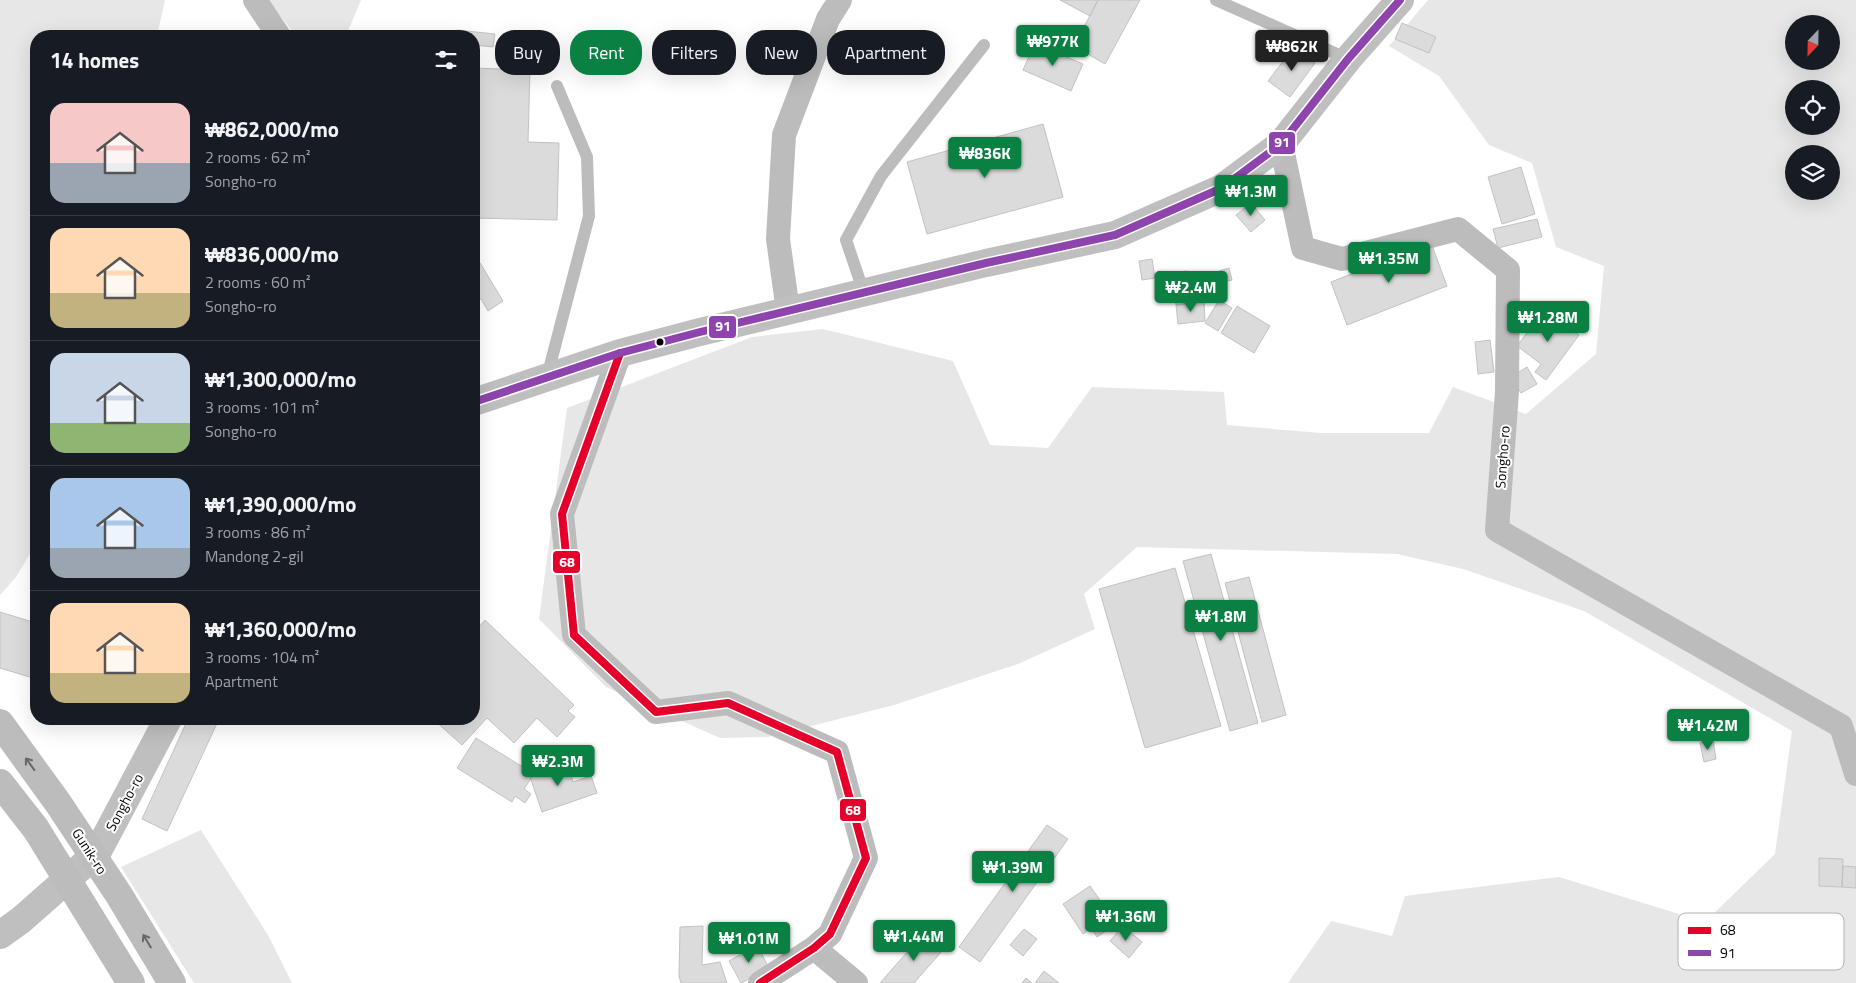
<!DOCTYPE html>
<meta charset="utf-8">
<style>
body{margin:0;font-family:"Titillium Web",sans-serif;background:#20242c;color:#f1f3f6;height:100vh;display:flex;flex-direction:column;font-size:19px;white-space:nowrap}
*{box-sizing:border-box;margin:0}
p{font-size:16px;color:#9ea1a6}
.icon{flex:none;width:28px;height:28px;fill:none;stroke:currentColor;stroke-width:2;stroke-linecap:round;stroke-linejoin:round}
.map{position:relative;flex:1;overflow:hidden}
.details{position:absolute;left:30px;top:30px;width:450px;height:695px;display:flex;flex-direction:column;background:#171b24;border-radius:20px;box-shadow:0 5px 20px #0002}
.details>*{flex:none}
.guide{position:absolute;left:495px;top:30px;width:475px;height:45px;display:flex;gap:10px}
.needle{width:32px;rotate:202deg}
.controls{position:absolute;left:1785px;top:15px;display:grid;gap:10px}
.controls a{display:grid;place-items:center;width:55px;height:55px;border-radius:50%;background:#171b24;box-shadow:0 5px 20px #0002;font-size:25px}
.price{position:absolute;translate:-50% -42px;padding:0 11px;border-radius:5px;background:#0b8043;color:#fff;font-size:16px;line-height:32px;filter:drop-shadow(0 1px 2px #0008)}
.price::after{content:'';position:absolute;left:50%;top:30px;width:15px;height:11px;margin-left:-8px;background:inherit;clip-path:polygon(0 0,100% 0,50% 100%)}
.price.active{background:#222;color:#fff}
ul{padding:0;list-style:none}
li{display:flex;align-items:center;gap:15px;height:125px;padding:0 20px}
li+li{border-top:1px solid #363941}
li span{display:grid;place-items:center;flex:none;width:140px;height:100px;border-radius:15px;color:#555}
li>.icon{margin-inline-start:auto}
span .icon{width:60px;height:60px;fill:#fffc;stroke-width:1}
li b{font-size:21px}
h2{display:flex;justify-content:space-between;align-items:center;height:60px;padding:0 20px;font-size:21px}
.tag{padding:0 18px;border-radius:20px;background:#171b24;box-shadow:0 5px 20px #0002;font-size:18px;line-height:45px}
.tag.active{background:#0b8043;color:#fff}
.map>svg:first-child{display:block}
.green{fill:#e7e7e7;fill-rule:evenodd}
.building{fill:#dbdbdb;stroke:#c2c2c2}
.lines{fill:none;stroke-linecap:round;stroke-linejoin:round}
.service{stroke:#bcbcbc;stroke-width:12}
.minor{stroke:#bcbcbc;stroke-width:24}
.secondary{stroke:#bfbfbf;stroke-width:28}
.trunk{stroke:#bcbcbc;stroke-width:28}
.bus-1-casing{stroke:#fff;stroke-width:11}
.bus-2-casing{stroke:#fff;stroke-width:11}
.bus-1{stroke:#e4002b;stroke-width:8}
.bus-2{stroke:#8e44ad;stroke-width:8}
.oneway{stroke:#676767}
.bus-dot{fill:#000;stroke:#fff;stroke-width:2}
.labels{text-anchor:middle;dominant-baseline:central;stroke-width:4;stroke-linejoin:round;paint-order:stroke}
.street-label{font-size:14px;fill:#000;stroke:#fff}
.key{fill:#fff;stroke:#b2b2b2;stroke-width:1}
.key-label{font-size:14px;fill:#000}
.line-badge{stroke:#fff;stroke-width:2}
.badge-label{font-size:14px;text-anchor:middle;font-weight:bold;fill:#fff}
</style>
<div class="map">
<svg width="1856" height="983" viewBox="0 0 1856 983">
<rect width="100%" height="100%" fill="#fff"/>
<!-- green -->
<path class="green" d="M0,0H165L157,36H36V544L16,577L0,595Z
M268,0H361L346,36H296Z
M1428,0H1856V983H1288L1331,921L1392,936L1405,896L1559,877L1705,922L1775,854L1792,731L1584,611L1463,569L1397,554L1137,547L1084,594L1095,629L1018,664L894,705L768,737L720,738L606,687L539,619L567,408L752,337L823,329L953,361L990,445L1048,448L1092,387L1224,392L1227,425L1321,433H1429L1453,387L1526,414L1596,354L1604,266L1556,247L1532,163L1489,145L1439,76L1389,46ZM1794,24H1831V61H1794ZM1794,89H1831V126H1794ZM1794,154H1831V191H1794Z
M201,830L268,935L292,983H194L121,867Z"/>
<!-- building -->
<path class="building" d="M1060,0H1098L1090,16Z
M1098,0H1140L1105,64L1074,46Z
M1402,23L1436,37L1429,53L1395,39Z
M457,30L495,34L493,47L474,45V36H457Z
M1035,43L1083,64L1071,91L1023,70Z
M1294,47L1315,63L1290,97L1268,81Z
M474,68L530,70L528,142L559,143L557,220L474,218Z
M1043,124L1063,197L927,234L907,162Z
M1521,167L1535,214L1502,224L1488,177Z
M1251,203L1265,220L1251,232L1236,215Z
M1537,219L1542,237L1498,248L1493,229Z
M1431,243L1447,286L1347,325L1331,282Z
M474,253L503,301L488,311L481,299L474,303Z
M1152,259L1155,278L1142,280L1139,261Z
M1229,268L1232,280L1221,282L1219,271Z
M1187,271L1191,303L1176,305L1172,273Z
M1219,300L1232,308L1218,331L1205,323Z
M1204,302L1205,321L1178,324L1176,305Z
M1237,306L1270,326L1254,353L1221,333Z
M1544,310L1579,335L1546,380L1535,372L1541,364L1517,346Z
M1490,340L1494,372L1478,374L1475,342Z
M1527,367L1537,384L1521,393L1511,377Z
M1211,554L1258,723L1230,731L1183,561Z
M1175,568L1221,726L1145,748L1099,589Z
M1249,577L1286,715L1262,722L1225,583Z
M0,612L36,623V679L0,668Z
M485,620L574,705L568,711L575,717L557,737L537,718L514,743L487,718L462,745L433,719H474V632Z
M188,719H219L167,831L142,819Z
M476,738L534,774L524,789L531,794L525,803L515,796L512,802L457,768Z
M1713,740L1716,759L1704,762L1700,743Z
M548,761L552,773L568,767L573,782L591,776L597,793L542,812L527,768Z
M1047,825L1068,839L980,962L959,947Z
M1819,858L1843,859L1842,887L1819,886Z
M1843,866L1856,867V888L1842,887Z
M1090,886L1112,917L1104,922L1109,929L1097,937L1091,928L1083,934L1063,904Z
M703,926L702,965L720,962L727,983H681L679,976L680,927Z
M1123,926L1142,942L1129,958L1110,941Z
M1024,929L1037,939L1023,956L1010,945Z
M923,934L942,951L914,983H880Z
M757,945L769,968L741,983L729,961Z
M1044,971L1059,983H1035Z
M1026,978L1032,983H1022Z"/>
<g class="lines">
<!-- service -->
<path class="service" d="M1216,0L1348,59
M864,293L846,240L881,176L984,45
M547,377L589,216L587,157L557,86"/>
<!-- minor -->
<path class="minor" d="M255,0L279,36
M1281,144L1303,248L1342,259L1458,229L1508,270L1507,392L1497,530L1841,726L1856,774
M788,311L778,239L784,135L828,19L840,0
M620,353L562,514L574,635L656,712L728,703L837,752L866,858L830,934L814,948L760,983
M814,948L856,983"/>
<!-- secondary -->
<path class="secondary" d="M474,402L620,353L700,332L986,263L1115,235L1222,188L1281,144L1348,59L1400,0
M0,935L21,920L97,853L168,719"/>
<!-- trunk -->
<path class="trunk" d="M0,723L58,803L119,895L172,983
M0,783L36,829L131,983"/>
<!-- bus-1 casing -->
<g class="bus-1-casing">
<path id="bus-1" d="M620,353L562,514L574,635L656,712L728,703L837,752L866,858L830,934L814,948L760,983"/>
</g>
<!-- bus-2 casing -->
<g class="bus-2-casing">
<path id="bus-2" d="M474,402L620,353L700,332L986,263L1115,235L1222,188L1281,144L1348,59L1400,0"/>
</g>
<!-- bus-1 -->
<use href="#bus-1" class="bus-1"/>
<!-- bus-2 -->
<use href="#bus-2" class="bus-2"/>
</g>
<!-- one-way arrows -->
<defs><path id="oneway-shaft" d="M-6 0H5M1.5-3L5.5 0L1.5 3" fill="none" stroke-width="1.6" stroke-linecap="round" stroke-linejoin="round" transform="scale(1.25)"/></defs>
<g class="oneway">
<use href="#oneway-shaft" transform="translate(30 764) rotate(-126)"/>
<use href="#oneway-shaft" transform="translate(147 941) rotate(-121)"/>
</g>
<!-- markers -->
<circle class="bus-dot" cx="660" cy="342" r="4.5"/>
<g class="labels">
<!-- street labels -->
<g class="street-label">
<text transform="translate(1502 457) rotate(-86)">Songho-ro</text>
<text transform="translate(124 802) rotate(-62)">Songho-ro</text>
<text transform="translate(90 851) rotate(57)">Gunik-ro</text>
</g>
</g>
<!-- legend -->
<rect x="1678" y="913" width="166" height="57" rx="8" class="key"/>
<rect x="1688" y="927" width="23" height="7" fill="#e4002b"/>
<rect x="1688" y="950" width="23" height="6" fill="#8e44ad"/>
<g class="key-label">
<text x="1720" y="935">68</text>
<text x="1720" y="958">91</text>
</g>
<g class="line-badge">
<rect x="1268" y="131" width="28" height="24" rx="5" fill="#8e44ad"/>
<rect x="708" y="315" width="29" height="24" rx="5" fill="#8e44ad"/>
<rect x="552" y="550" width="29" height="24" rx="5" fill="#e4002b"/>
<rect x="839" y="798" width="28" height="24" rx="5" fill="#e4002b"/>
</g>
<g class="badge-label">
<text x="1282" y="147">91</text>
<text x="723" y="331">91</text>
<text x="567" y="567">68</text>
<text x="853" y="815">68</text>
</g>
</svg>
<div class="controls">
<a><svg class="needle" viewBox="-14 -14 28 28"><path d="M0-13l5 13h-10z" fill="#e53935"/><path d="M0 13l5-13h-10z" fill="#9ea1a6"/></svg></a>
<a><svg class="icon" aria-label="locate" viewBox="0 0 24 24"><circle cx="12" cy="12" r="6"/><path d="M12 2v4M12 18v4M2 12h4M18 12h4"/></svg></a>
<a><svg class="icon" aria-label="layers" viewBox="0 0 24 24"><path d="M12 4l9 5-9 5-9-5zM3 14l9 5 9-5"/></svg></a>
</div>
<b class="price" style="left:1053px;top:67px">₩977K</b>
<b class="price active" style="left:1292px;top:72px">₩862K</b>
<b class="price" style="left:985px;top:179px">₩836K</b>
<b class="price" style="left:1251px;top:217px">₩1.3M</b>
<b class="price" style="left:1389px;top:284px">₩1.35M</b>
<b class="price" style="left:1191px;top:313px">₩2.4M</b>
<b class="price" style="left:1548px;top:343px">₩1.28M</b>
<b class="price" style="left:1221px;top:642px">₩1.8M</b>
<b class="price" style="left:1708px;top:751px">₩1.42M</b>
<b class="price" style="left:558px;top:787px">₩2.3M</b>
<b class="price" style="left:1013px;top:893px">₩1.39M</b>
<b class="price" style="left:1126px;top:942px">₩1.36M</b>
<b class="price" style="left:914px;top:962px">₩1.44M</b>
<b class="price" style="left:749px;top:964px">₩1.01M</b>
<div class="guide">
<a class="tag">Buy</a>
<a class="tag active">Rent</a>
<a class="tag">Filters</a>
<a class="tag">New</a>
<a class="tag">Apartment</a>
</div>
<section class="details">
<h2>14 homes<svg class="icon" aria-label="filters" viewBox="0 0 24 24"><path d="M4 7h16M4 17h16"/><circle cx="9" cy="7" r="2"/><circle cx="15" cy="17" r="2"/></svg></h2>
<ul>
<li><span style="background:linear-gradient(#f6c9c9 60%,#9aa5b1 0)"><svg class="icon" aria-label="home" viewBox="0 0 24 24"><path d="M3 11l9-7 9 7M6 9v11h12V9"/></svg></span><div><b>₩862,000/mo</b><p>2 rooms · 62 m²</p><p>Songho-ro</p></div></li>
<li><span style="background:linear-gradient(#ffd9b3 65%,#c2b280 0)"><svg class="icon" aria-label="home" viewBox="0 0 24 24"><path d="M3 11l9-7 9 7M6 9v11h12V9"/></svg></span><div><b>₩836,000/mo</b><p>2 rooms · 60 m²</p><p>Songho-ro</p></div></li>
<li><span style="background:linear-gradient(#c9d6e8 70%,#8fb573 0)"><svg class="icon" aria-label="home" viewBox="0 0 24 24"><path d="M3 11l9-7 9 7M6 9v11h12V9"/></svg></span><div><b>₩1,300,000/mo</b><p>3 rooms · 101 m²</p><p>Songho-ro</p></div></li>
<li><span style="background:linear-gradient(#a9c7e8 70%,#9aa5b1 0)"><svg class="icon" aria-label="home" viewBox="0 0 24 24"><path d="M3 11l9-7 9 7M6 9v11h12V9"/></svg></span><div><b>₩1,390,000/mo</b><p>3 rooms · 86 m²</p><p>Mandong 2-gil</p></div></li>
<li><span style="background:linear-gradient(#ffd9b3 70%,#c2b280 0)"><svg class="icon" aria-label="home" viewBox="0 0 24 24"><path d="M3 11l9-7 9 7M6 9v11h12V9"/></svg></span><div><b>₩1,360,000/mo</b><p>3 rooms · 104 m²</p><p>Apartment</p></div></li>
</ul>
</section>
</div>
